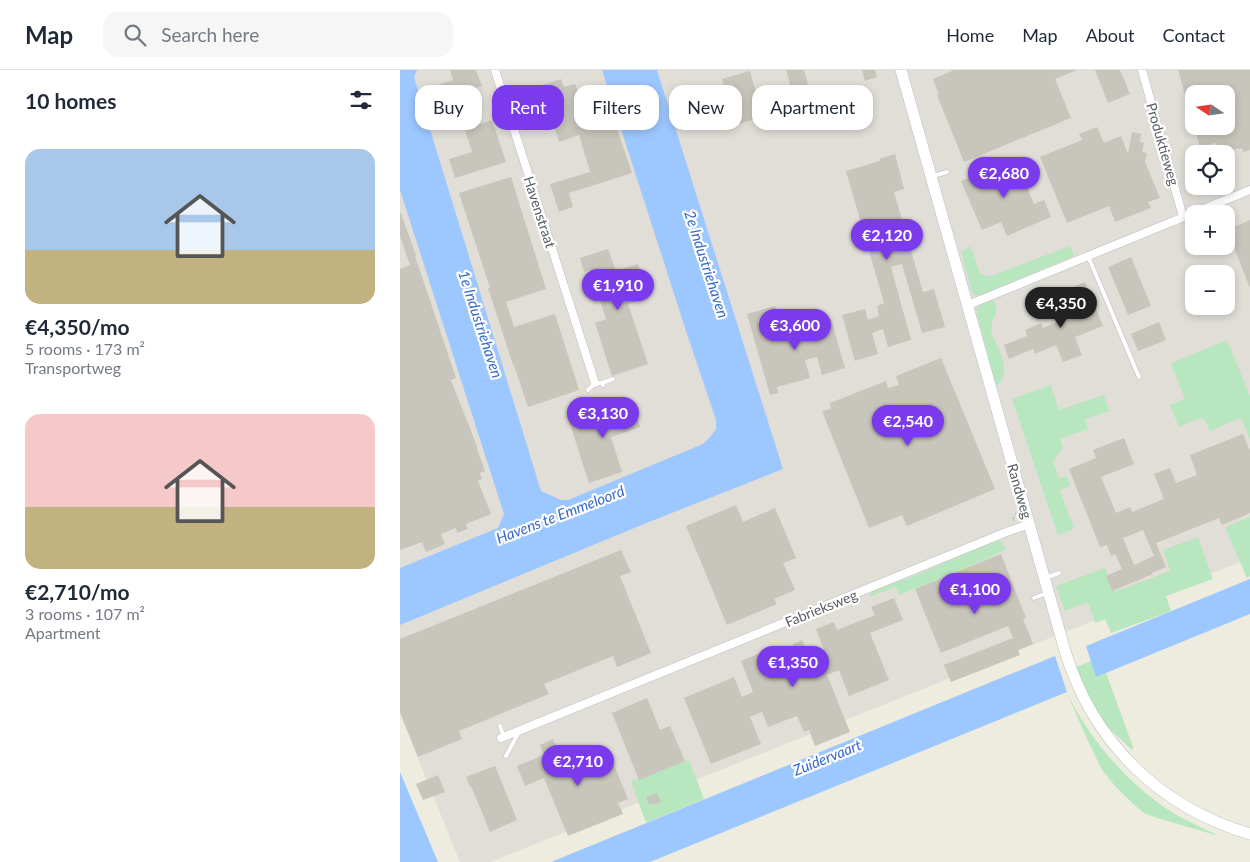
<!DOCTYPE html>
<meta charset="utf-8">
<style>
body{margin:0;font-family:Lato,sans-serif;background:#f6f6f7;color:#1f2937;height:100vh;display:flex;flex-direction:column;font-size:19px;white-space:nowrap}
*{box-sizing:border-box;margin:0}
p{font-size:16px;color:#747a83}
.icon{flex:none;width:28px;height:28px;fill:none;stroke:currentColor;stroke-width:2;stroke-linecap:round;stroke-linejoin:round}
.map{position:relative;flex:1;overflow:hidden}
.drawer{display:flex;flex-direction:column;background:#fff;width:400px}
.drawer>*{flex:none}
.banner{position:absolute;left:15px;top:15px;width:475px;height:45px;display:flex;gap:10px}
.needle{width:32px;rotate:283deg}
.buttons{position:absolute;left:785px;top:15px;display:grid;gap:10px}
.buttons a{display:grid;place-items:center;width:50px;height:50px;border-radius:10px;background:#fff;box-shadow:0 2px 8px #0003;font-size:25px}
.price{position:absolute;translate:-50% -42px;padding:0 11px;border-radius:18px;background:#7c3aed;color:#fff;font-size:16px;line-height:32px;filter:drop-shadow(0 1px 2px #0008)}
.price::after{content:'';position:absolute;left:50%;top:30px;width:15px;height:11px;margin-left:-8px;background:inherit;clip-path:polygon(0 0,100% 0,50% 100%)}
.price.active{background:#222;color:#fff}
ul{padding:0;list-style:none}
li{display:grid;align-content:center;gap:10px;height:265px;padding:0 25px}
li span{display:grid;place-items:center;height:155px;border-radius:15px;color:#555}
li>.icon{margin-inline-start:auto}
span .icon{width:90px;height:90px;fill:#fffc;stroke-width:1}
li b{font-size:21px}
h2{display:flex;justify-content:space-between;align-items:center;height:60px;padding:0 25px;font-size:21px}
.chip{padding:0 18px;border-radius:15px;background:#fff;box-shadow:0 2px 8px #0003;font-size:18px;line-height:45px}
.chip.active{background:#7c3aed;color:#fff}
header{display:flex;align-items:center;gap:30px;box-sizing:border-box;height:70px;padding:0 25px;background:#fff;border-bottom:1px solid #e0e1e3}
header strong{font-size:24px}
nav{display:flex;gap:28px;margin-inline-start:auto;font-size:18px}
.search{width:350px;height:45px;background:#f6f6f7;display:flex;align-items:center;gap:12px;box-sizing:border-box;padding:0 18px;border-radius:15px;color:#747a83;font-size:19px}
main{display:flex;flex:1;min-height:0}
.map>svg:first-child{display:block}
.industrial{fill:#e0ded7;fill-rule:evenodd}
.green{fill:#b8e7bf}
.water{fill:#9dc7ff}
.building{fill:#c8c5bc;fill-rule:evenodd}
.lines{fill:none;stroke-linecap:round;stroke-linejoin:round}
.lane-casing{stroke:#babcc2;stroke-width:5}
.street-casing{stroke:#babcc2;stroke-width:9}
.secondary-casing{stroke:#bcbec7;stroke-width:12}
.path{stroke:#91c8a9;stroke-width:1;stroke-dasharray:5 2.5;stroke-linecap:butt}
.lane{stroke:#fff;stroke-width:4}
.street{stroke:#fff;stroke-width:8}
.secondary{stroke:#fff;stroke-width:11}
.labels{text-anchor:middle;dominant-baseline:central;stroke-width:4.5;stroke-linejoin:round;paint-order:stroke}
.street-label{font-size:14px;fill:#585b62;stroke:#fff}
.water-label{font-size:15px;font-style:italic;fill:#366acb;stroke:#fff}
</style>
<header>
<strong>Map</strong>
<div class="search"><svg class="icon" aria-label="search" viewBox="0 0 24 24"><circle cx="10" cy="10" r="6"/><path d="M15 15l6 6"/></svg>Search here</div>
<nav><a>Home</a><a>Map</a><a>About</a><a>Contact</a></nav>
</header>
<main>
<section class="drawer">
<h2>10 homes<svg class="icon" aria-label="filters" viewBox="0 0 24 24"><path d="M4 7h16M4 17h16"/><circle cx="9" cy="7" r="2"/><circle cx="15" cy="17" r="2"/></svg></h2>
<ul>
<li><span style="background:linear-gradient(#a9c7e8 65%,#c2b280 0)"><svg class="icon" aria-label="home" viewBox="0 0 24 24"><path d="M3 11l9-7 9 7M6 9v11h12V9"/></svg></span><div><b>€4,350/mo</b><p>5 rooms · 173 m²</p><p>Transportweg</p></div></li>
<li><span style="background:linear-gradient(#f6c9c9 60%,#c2b280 0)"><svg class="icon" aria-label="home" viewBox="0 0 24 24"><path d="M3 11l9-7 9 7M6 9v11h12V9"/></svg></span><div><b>€2,710/mo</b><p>3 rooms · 107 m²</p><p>Apartment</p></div></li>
</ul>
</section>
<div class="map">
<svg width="850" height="792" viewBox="0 0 850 792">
<rect width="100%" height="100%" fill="#edecdf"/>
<!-- industrial -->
<path class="industrial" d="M0,0H850V488L90,792H60L0,644ZM794,24H826V56H794ZM794,84H826V116H794ZM794,144H826V176H794ZM794,204H826V236H794Z"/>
<!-- green -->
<path class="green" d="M571,176L580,204L591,206L670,176L674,186L581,225H574L572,222L561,182Z
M593,229C601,247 592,244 591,259C591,263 593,267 595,270C601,287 612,303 596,317L576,239L579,235Z
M827,270L850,326V369L841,348L810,361L803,347L779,357L770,335L785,329L771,293Z
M651,315L659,340L704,325L709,341L685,349L688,359L660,369L663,378L653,391L659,408L667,406L670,416L660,420L674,459L658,465L612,329Z
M850,447V506L847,508L825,457Z
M798,467L813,509L766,526L771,541L711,563L705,549L695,553L688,532L665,541L656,516L705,498L714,522L770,501L763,480Z
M597,470L602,472L606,479L584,490L499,525L496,517L469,527L472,521L517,505Z
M691,591L696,606L706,603L733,677L732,680L702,652L685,624L676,597Z
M667,623C689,668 723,708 764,737C780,748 801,757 819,766L757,748L744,743L731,732L715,716L702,700L687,669Z
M289,690L304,729L246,753L231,711Z"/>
<!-- water -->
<path class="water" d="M0,0H17L14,7L141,421L161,430H168L303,374L311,366L316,359V350L287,264L202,0H257L383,399L244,454L0,555V498L98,458L104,444L0,120Z
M850,509V544L696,607L686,576Z
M655,586L667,622L250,792H151Z
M0,702L38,792H0Z"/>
<!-- building -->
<path class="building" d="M50,0H76L82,16L36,31L32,17L53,10Z
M386,0H404L411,25L394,29Z
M462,0H475L477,7L465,11Z
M554,0H677L655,9L671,48L564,92L537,25H539L533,9Z
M695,0H720L730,24L708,33Z
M778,0H850V80L843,82L842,78L839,79V78L820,83L816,73L800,77L796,63L798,62L797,56H826V24H794V27L786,29Z
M350,1L363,47L335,55L322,9Z
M161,9L164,17L175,14L178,22L202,14L232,103L169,123L173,137L159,142L150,114L190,102L179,65L159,72L152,50L131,56L121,22Z
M92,50L106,92L55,108L49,89L72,82L65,59Z
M697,57L704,73L721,66L728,84L732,62L741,64L740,72L744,73L742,82L747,83L745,92L760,128L748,132L751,138L715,152L709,136L667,153L640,87L682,70L679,64Z
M495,84L504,119L494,122L523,222L534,219L545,257L522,263L502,194L491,197L511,270L488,277L483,259L472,263L478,284L455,291L442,245L465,239L468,250L479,246L477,236L484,233L446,101L480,91L479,89Z
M615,89L634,134L644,130L651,147L607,166L601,152L582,160L561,111Z
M111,107L146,219L106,232L114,257L155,244L179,320L128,337L114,295H113L88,218H90L59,123Z
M0,143H1L15,183L16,186H15L56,308L51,310L78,379H77L85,401L80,403L82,409L78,411L91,444L66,454L68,459L57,463L56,458L41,464L45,474L26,482L22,472L0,480V199L10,195L0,166Z
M850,150V218L827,160Z
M208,179L216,201L238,194L249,228L228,234L248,294L212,306L195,253L206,249L190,200L184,202L180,188Z
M731,187L751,236L728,245L708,197Z
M685,212L703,256L675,267L682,285L663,292L656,275L635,284L633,279L609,289L604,275L627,266L625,260L641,253L643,258L678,243L668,219Z
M650,219L655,232L642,237L636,234L635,231L637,225Z
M375,236L378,244L358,250L363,268L396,259L409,262L408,255L431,249L445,298L422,305L417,287L405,290L410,308L377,317L378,323L370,325L347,244Z
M759,252L766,270L738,281L731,264Z
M541,288L595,419L507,456L502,445L469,458L422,341L431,339L430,333L486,311L488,318L499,315L496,306Z
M232,330L240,357L211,367L222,402L189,413L169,351Z
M843,364L850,381V443L822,455L819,448L756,473L766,497L752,503L753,504L712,521L706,506L722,499L715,484L711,486L707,475L700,477L669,399L696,388L693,380L724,368L734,394L701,407L716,443L730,437L732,442L764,429L754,404L770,398L776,413L797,405L790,385ZM743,460L754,486L734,495L723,468Z
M336,435L343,452L375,438L396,488L383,493L395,520L374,529L377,534L327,555L286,456Z
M221,480L231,502L220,506L251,583L217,597L213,586L144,614L149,624L59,661L62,669L18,687L0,642V569Z
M601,484L626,548L623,549L633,574L618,580L620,585L551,612L544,595L613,568L608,556L541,583L515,519Z
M494,528L503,550L470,563L489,610L449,626L439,600L427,605L450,662L415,676L409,660L404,662L397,646L368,657L362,642L350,647L361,674L311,694L284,628L334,607L342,627L353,622L341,591L375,577L384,597L400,590L393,574L402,570L409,586L424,580L416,559L434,552L437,560L475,545L471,537Z
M247,628L260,660L270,656L285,691L239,710L212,643Z
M153,669L164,696L198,683L199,684L208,681L228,729L218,733L223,744L168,766L144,708L125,716L117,696L144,685L140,675Z
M95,696L117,750L90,762L71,716L70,717L66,707Z
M38,705L45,722L23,730L16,714Z
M257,723L261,732L254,735L253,733L249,735L246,727Z"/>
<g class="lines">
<!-- lane casing -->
<g class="lane-casing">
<path id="lane" d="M533,106L547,102
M688,186L739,307
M202,313L213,309
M188,320L195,313H202L203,315
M645,508L659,503
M634,528L647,523
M100,656L104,667
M106,686L119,662"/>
</g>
<!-- street casing -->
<g class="street-casing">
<path id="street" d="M95,0L195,313
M742,0L783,147
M568,235L850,120
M101,668L609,461L630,454"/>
</g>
<!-- secondary casing -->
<g class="secondary-casing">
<path id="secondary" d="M501,0L665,581C693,672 759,737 850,764"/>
</g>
<!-- path -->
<path class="path" d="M614,451L613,448L616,443"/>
<!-- lane -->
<use href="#lane" class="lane"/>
<!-- street -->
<use href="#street" class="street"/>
<!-- secondary -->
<use href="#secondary" class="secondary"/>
</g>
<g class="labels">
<!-- street labels -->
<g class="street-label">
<text transform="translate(763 74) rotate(74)">Produktieweg</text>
<text transform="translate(140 142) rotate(72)">Havenstraat</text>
<text transform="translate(620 421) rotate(74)">Randweg</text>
<text transform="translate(421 538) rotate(-22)">Fabrieksweg</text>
</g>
<!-- water labels -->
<g class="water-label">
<text transform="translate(307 194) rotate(72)">2e Industriehaven</text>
<text transform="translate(81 254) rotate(72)">1e Industriehaven</text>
<text transform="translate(160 444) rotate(-21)">Havens te Emmeloord</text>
<text transform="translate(427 687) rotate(-22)">Zuidervaart</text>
</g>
</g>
</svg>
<div class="buttons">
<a><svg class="needle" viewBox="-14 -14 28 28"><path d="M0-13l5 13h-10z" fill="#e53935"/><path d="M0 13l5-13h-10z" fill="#747a83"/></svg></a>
<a><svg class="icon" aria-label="locate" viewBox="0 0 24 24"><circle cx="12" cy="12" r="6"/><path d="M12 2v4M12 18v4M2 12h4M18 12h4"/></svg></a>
<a>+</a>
<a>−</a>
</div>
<b class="price" style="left:604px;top:129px">€2,680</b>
<b class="price" style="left:487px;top:191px">€2,120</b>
<b class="price" style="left:218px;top:241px">€1,910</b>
<b class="price active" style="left:661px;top:259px">€4,350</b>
<b class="price" style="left:395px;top:281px">€3,600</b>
<b class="price" style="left:203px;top:369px">€3,130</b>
<b class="price" style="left:508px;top:377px">€2,540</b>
<b class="price" style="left:575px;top:545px">€1,100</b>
<b class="price" style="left:393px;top:618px">€1,350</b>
<b class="price" style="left:178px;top:717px">€2,710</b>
<div class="banner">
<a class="chip">Buy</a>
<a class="chip active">Rent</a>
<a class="chip">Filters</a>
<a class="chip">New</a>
<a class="chip">Apartment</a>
</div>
</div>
</main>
